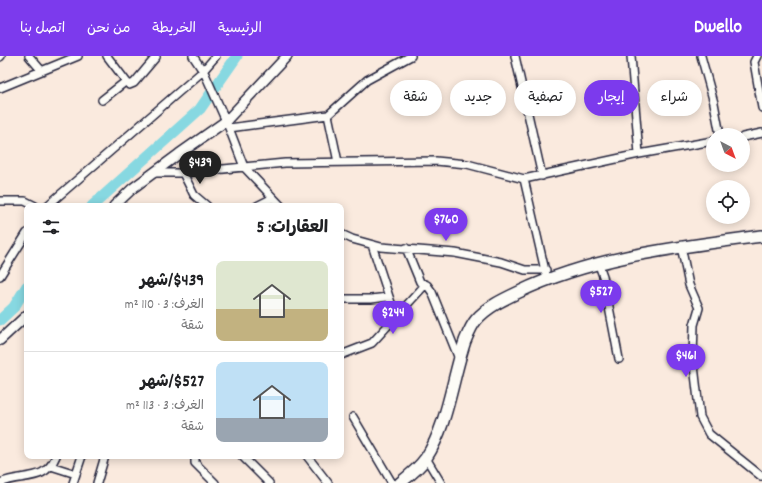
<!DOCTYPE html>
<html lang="ar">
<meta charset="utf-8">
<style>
body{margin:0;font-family:Dekko,"Playpen Sans Arabic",sans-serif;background:#f6f6f6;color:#202124;direction:rtl;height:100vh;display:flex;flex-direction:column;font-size:15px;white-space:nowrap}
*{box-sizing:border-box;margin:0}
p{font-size:13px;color:#757577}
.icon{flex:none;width:22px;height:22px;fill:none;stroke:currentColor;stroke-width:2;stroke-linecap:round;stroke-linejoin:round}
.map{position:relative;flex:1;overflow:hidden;direction:ltr}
.side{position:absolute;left:24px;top:147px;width:320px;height:256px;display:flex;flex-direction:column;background:#fff;border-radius:8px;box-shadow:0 2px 10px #0003;direction:rtl}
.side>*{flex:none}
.banner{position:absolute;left:356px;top:24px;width:346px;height:36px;direction:rtl;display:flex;gap:8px}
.needle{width:26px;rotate:139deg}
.fabs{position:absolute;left:706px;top:72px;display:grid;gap:8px}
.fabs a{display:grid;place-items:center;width:44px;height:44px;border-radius:50%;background:#fff;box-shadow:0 2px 10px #0003;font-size:20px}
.price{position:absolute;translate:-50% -34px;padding:0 9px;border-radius:14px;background:#7c3aed;color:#fff;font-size:13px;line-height:26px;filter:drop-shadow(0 1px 2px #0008)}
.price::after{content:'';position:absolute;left:50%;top:24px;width:12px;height:9px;margin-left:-6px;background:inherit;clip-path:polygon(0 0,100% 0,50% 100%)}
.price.current{background:#222;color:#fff}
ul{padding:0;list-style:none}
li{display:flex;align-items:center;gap:12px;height:100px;padding:0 16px}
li+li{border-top:1px solid #e0e0e0}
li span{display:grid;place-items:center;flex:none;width:112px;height:80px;border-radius:8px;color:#555}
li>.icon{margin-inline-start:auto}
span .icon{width:48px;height:48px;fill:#fffc;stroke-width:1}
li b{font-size:17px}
h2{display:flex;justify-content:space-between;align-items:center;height:48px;padding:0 16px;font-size:17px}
.pill{padding:0 14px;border-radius:18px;background:#fff;box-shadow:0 2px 10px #0003;font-size:14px;line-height:36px}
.pill.current{background:#7c3aed;color:#fff}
header{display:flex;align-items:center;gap:24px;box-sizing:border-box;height:56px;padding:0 20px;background:#7c3aed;color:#fff}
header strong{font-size:19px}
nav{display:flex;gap:22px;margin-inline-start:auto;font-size:14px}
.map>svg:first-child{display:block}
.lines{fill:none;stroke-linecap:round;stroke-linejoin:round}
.river{stroke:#87d8e1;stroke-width:11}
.minor-casing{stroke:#22223b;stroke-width:10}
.tertiary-casing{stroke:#22223b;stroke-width:12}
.secondary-casing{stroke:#22223b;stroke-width:14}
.minor{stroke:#fdfcf7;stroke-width:7}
.tertiary{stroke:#fdfcf7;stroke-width:9}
.secondary{stroke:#fdfcf7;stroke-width:11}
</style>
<header>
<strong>Dwello</strong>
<nav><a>الرئيسية</a><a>الخريطة</a><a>من نحن</a><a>اتصل بنا</a></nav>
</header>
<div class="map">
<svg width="762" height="427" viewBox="0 0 762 427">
<rect width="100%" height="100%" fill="#faeade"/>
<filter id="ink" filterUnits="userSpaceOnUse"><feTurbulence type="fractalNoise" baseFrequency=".025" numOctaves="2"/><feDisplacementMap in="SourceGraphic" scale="8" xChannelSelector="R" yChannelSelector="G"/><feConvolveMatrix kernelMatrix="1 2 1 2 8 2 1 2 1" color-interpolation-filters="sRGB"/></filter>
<g filter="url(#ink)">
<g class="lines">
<!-- river -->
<path class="river" d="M92,150L200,53L237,0
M0,264L14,251L27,230"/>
<!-- minor casing -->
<g class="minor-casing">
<path id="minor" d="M29,0L41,14
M107,0L129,29L134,27L156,1
M193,0L205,18L229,72L244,111L281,150
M515,0L542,120
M631,0L639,98
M701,0L714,47L720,79
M757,0L754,6L762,52
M0,1L1,0
M0,32L78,0
M102,44L125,26
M328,59L338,106
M229,72L328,59L367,24L411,0
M743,81L762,77
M154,117H183L285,107L436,105L467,108L524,123L639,98L713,85
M183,117L194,139L207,150
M524,123L546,219
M0,145H25L35,150
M47,150L203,15L216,0
M257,150L273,142
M341,178L352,183L381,191L455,197L501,206L525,214H546
M372,189L396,262
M681,190L689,229L699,252L694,269L693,301L700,361L709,378L761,420
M406,192L420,226L427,229L432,236L459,303
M599,209L603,220L619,303
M0,220L27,177
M341,243H371L388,241
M341,299L372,287L425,229
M353,361L392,427
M195,400V407L215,427
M242,400L269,427
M307,400L328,427
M426,402L441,427
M51,410L76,418
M0,427C23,417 45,427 56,400
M73,427L82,400
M97,427L105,400"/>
</g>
<!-- tertiary casing -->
<g class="tertiary-casing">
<path id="tertiary" d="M114,150L133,132L179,98L226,65L287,0
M0,284L27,259"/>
</g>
<!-- secondary casing -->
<g class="secondary-casing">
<path id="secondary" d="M400,427C409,420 419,412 426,402C448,368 452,323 465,285C468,278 471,270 476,264C487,251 504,243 519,236C594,200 680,191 762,180"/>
</g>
<!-- minor -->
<use href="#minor" class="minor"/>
<!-- tertiary -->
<use href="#tertiary" class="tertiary"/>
<!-- secondary -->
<use href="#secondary" class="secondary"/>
</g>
</g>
</svg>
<div class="fabs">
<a><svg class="needle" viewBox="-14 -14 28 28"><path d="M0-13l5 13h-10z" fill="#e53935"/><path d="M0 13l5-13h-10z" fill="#757577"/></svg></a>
<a><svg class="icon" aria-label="locate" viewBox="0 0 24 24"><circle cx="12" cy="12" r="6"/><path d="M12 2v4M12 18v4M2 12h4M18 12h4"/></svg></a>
</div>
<b class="price current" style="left:200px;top:129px">$439</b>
<b class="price" style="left:446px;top:186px">$760</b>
<b class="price" style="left:601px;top:258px">$527</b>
<b class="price" style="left:393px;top:279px">$244</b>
<b class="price" style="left:686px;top:322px">$461</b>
<div class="banner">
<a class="pill">شراء</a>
<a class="pill current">إيجار</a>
<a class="pill">تصفية</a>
<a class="pill">جديد</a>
<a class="pill">شقة</a>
</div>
<section class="side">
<h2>العقارات: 5<svg class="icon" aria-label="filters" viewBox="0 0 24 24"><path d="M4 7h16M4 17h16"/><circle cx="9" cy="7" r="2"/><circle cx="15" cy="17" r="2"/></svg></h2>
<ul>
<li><span style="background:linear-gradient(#dfe7d0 60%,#c2b280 0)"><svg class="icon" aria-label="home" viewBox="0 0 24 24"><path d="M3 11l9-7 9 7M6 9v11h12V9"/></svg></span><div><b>$439/شهر</b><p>الغرف: 3 · 110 m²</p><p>شقة</p></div></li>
<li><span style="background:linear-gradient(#bfe0f5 70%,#9aa5b1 0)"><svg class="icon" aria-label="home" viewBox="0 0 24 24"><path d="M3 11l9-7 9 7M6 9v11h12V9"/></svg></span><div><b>$527/شهر</b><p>الغرف: 3 · 113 m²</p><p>شقة</p></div></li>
</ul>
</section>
</div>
